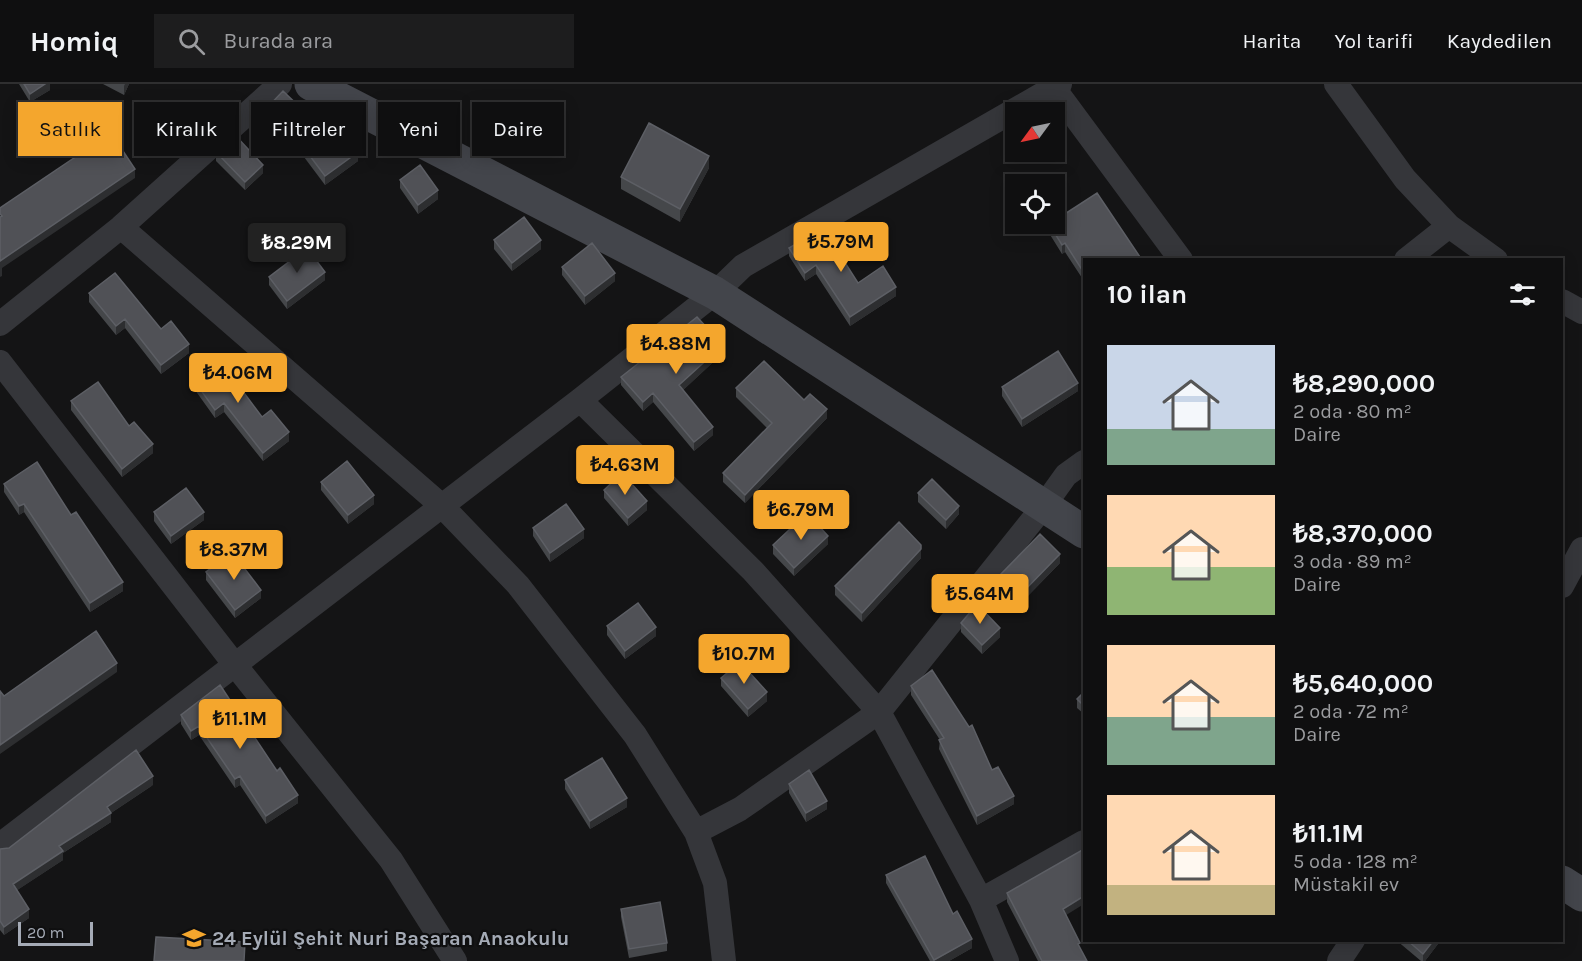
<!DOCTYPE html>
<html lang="tr">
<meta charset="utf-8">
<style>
body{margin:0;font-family:Karla,sans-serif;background:#1d1d1e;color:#f1f3f6;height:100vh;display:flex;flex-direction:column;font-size:22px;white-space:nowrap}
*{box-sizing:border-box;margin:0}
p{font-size:20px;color:#9b9c9f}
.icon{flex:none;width:33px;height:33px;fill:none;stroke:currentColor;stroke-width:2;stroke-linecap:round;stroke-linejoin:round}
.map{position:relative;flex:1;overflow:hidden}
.side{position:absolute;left:1083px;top:174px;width:480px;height:684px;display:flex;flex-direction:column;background:#0f0f10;border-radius:0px;box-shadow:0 3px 15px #0003,0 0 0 2px #2f2f30}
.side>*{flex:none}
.guide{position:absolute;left:18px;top:18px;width:570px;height:54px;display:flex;gap:12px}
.needle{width:39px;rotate:237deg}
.buttons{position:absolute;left:1005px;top:18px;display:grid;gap:12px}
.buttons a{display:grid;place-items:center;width:60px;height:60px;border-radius:0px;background:#0f0f10;box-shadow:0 3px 15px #0003,0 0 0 2px #2f2f30;font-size:30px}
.scale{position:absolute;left:18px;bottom:15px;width:75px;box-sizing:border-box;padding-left:6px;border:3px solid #a5abb6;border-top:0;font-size:16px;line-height:21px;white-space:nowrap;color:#a5abb6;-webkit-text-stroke:4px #0f0f10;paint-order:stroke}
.price{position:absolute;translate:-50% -51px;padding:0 14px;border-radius:6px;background:#f4a62d;color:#111;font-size:20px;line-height:39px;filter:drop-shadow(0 2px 3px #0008)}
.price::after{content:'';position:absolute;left:50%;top:36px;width:18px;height:14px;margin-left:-9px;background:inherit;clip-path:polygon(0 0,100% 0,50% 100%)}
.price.active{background:#222;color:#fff}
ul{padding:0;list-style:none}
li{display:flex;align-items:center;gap:18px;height:150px;padding:0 24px}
li span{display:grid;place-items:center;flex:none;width:168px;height:120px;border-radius:0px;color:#555}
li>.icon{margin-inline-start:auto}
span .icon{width:72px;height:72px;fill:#fffc;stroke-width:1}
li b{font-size:26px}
h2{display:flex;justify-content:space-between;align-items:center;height:72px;padding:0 24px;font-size:26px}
.tag{padding:0 21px;border-radius:0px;background:#0f0f10;box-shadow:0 3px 15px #0003,0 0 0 2px #2f2f30;font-size:21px;line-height:54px}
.tag.active{background:#f4a62d;color:#111}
header{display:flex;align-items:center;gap:36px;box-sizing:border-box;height:84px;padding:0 30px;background:#0f0f10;border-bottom:2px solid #2f2f30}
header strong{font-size:28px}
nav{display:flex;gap:33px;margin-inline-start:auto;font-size:21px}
.search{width:420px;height:54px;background:#1d1d1e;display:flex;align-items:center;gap:15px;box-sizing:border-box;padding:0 21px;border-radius:0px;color:#9b9c9f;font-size:22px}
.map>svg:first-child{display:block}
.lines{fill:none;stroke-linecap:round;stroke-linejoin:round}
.street{stroke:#35363a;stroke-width:24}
.secondary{stroke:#43454b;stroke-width:33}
.wall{fill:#45474a}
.shaded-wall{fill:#2d2e30}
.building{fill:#505156;stroke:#5d5f65;stroke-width:1.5}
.labels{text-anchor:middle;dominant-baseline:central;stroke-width:4.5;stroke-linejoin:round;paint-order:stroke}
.poi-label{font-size:20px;font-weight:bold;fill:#a5abb6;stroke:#0f0f10;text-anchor:start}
</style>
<header>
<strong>Homiq</strong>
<div class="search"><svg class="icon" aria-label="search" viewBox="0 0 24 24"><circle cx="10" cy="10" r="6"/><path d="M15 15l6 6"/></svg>Burada ara</div>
<nav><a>Harita</a><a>Yol tarifi</a><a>Kaydedilen</a></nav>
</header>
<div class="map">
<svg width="1582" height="877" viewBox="0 0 1582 877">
<rect width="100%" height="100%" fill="#141415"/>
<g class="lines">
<!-- street -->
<path class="street" d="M1051,0L1181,176
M1336,0L1405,95L1449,142L1496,176
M121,143L442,422L518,501L635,651L696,748L715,799L724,877
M1406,176L1449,142
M1562,217L1582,228
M0,240L121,143L280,0
M0,278L235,581L391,776L455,877
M580,316L753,487L879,628L981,816L1007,877
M1562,502L1582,465
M696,748L740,725L879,628L1043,423L1066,391L1084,378
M0,761L580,316L715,209L743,182L1060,0
M981,816L1084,758
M1339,877L1353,856"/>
<!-- secondary -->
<path class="secondary" d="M311,0L715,209L1084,448
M1562,798L1582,811"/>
</g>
<!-- wall -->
<path class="wall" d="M19,0H50V6L30,18Z
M103,0H129L124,11Z
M265,26L330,52L358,77L325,101L304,73L265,35Z
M216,68L263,89L245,106L216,77Z
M709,84L680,138L621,105V93Z
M400,96L438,115L418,130L400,104Z
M1049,140L1084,176V197L1065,168L1062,170L1049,149Z
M494,156L541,165L512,187L494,165Z
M789,164L858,199L896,212L850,242L816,190L805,197L789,172Z
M562,183L615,197L585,221L562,191Z
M269,193L325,196L287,225L269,201Z
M89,209L161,245L189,269L161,290L125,244L116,251L89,218Z
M723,269L683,306L713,351L694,367L653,318L643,327L621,301V293Z
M190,291L262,333L289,357L263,377L224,328L215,334L190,299Z
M1002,303L1078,307L1022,343L1002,312Z
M736,304L804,316L827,334L745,419L723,398V389L767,344L736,313Z
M71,317L153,369L122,393L71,326Z
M321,398L374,420L348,440L321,406Z
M4,400L71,431L123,507L90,528L24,428L19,431L4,408Z
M604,406L647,426L628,442L604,414Z
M918,409L959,430L946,445L918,418Z
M154,428L204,436L171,460L154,437Z
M533,444L584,454L550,478L533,452Z
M828,460L794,492L773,470V461Z
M921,470V474L862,538L835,511V502Z
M1060,479L1021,519L1001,499V490Z
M206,488L261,514L235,534L206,496Z
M961,539L1000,553L982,570L961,548Z
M607,542L656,552L625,575L607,551Z
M721,594L767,617L748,633L721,602Z
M220,601L298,719L266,740L240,701L235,704L199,651L191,656L181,640V631Z
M911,602L992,686L1014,720L977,741L939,665L940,656L911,611Z
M1084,608V630L1077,624V615Z
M565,696L627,723L590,745L565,705Z
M789,700L827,725L806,738L789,709Z
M153,701L111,729V738L63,769V776L17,806L29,834L4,851L0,846V765L9,764Z
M886,791L953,830L972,864L949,877H930L886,799Z
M1007,809L1066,831L1080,864L1087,877H1038L1007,818Z
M621,825L667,859V867L629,874L621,833Z
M1396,856H1441L1425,877H1421Z"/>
<!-- shaded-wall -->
<path class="shaded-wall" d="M45,0H50V6L30,18V10Z
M125,0H129L124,11V2Z
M358,68V77L325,101V92Z
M709,72V84L680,138V125Z
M263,81V89L245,106V98Z
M135,85V94L2,184V192L0,193V177Z
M438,106V115L418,130V121Z
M541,156V165L512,187V179Z
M1065,159V168L1062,170V161Z
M816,181V190L805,197V189Z
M325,188V196L287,225V217Z
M615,189V197L585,221V212Z
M896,203V212L850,242V233Z
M125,235V244L116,251V242Z
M189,260V269L161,290V281Z
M723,261V269L679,310V301Z
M1078,299V307L1022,343V335Z
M653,309V318L643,327V318Z
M224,319V328L215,334V326Z
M827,325V334L745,419V411Z
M713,343V351L694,367V358Z
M289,348V357L263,377V369Z
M153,360V369L122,393V385Z
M374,411V420L348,440V431Z
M647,417V426L628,442V434Z
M24,420V428L19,431V422Z
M959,422V430L946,445V436Z
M204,428V436L171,460V452Z
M584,445V454L550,478V469Z
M828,452V460L794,492V484Z
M921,461V474L862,538V529Z
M1060,470V479L1021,519V510Z
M123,498V507L90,528V519Z
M261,506V514L235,534V526Z
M656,543V552L625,575V567Z
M1000,544V553L982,570V561Z
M117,579V588L0,670V661Z
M767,608V617L748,633V625Z
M199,642V651L191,656V647Z
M153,692V701L111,729V738L63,769V776L13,809V800L107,723Z
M240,692V701L235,704V695Z
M298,711V719L266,740V732Z
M1014,712V720L977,741V732Z
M627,714V723L590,745V737Z
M827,717V725L806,738V729Z
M1084,812V820L1063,833V825Z
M29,825V834L4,851V843Z
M972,855V864L949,877H934Z
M1434,856H1441L1425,877H1423V870Z"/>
<!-- building -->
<path class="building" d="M24,0H45L30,10Z
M283,7L330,52L340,44L358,68L325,92L304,64L265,26Z
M649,39L709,72L680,125L621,93Z
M111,49L135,85L0,177V133L2,132L0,130V124Z
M235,51L263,81L245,98L216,68Z
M420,81L438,106L418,121L400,96Z
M1097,109L1142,176H1084V189L1065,159L1062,161L1049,140H1054V137Z
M524,133L541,156L512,179L494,156Z
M823,144L858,199L883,182L896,203L850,233L816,181L805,189L789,164Z
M592,159L615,189L585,212L562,183Z
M307,164L325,188L287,217L269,193Z
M115,189L161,245L171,237L189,260L161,281L125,235L116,242L89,209Z
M697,233L723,261L679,301L713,343L694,358L653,309L643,318L621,293Z
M1058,267L1078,299L1022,335L1002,303Z
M216,271L262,333L271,326L289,348L263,369L224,319L215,326L190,291Z
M764,277L804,316L810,310L827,325L745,411L723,389L772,339L736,304Z
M98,298L129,342L134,338L153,360L122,385L71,317Z
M347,377L374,411L348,431L321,398Z
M37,378L71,431L76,428L123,498L90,519L24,420L19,422L4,400Z
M622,389L647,417L628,434L604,406Z
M932,395L959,422L946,436L918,409Z
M186,404L204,428L171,452L154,428Z
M566,420L584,445L550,469L533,444Z
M807,429L828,452L794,484L773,461Z
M899,438L921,461V465L862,529L835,502Z
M1040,450L1060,470L1021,510L1001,490Z
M232,468L261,506L235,526L206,488Z
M638,519L656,543L625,567L607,542Z
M977,520L1000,544L982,561L961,539Z
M96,547L117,579L0,661V607L4,612Z
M740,578L767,608L748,625L721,594Z
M932,586L969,643L972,641L992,686L998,683L1014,712L977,732L939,656L944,654L911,602Z
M220,601L277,687L280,684L298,711L266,732L240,692L235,695L199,642L191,647L181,631Z
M1084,608V622L1077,615Z
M136,666L153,692L107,723L111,729L59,762L63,767L13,800L29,825L4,843L0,837V765L9,764Z
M602,674L627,714L590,737L565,696Z
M809,686L827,717L806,729L789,700Z
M1084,765V812L1063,825L1080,859L1078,860L1087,877H1042L1007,809Z
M925,772L953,830L957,827L972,855L934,876L886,791Z
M660,818L667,859L629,865L621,825Z
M156,853L245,858L244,877H154Z
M1407,856H1434L1423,870Z"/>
<!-- icons -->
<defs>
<g id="school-bare" transform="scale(1.8)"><path d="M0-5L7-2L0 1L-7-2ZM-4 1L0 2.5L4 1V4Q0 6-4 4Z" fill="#f4a62d" stroke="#0f0f10" stroke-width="2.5" paint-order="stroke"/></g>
</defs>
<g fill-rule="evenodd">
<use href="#school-bare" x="194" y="854"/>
</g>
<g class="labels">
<!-- poi labels -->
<g class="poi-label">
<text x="212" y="854">24 Eylül Şehit Nuri Başaran Anaokulu</text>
</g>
</g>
</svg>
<div class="buttons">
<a><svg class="needle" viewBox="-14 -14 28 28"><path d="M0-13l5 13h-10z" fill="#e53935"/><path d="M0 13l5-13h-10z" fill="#9b9c9f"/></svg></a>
<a><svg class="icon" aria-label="locate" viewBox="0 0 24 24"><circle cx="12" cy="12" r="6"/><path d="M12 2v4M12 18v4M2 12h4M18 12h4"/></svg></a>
</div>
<div class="scale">20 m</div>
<b class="price" style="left:841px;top:189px">₺5.79M</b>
<b class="price active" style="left:297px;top:190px">₺8.29M</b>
<b class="price" style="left:676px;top:291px">₺4.88M</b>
<b class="price" style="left:238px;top:320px">₺4.06M</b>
<b class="price" style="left:625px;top:412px">₺4.63M</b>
<b class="price" style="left:801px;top:457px">₺6.79M</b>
<b class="price" style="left:234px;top:497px">₺8.37M</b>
<b class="price" style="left:980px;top:541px">₺5.64M</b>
<b class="price" style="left:744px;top:601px">₺10.7M</b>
<b class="price" style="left:240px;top:666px">₺11.1M</b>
<div class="guide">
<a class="tag active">Satılık</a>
<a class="tag">Kiralık</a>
<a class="tag">Filtreler</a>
<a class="tag">Yeni</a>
<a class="tag">Daire</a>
</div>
<section class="side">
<h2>10 ilan<svg class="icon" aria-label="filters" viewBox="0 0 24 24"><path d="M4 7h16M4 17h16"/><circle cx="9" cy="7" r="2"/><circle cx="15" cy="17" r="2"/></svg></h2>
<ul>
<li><span style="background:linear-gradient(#c9d6e8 70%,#7fa58c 0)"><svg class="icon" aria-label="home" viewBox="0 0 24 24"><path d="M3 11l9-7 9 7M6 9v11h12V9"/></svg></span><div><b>₺8,290,000</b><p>2 oda · 80 m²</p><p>Daire</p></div></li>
<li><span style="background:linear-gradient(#ffd9b3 60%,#8fb573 0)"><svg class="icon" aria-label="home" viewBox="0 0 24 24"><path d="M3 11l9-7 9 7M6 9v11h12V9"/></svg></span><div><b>₺8,370,000</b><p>3 oda · 89 m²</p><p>Daire</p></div></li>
<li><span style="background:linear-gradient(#ffd9b3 60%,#7fa58c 0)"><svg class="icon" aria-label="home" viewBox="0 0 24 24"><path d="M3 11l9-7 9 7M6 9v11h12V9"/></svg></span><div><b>₺5,640,000</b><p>2 oda · 72 m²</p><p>Daire</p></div></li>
<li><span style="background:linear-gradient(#ffd9b3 75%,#c2b280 0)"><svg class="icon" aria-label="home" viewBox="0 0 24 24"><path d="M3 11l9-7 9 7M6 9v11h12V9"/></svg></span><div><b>₺11.1M</b><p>5 oda · 128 m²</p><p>Müstakil ev</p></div></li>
</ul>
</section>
</div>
